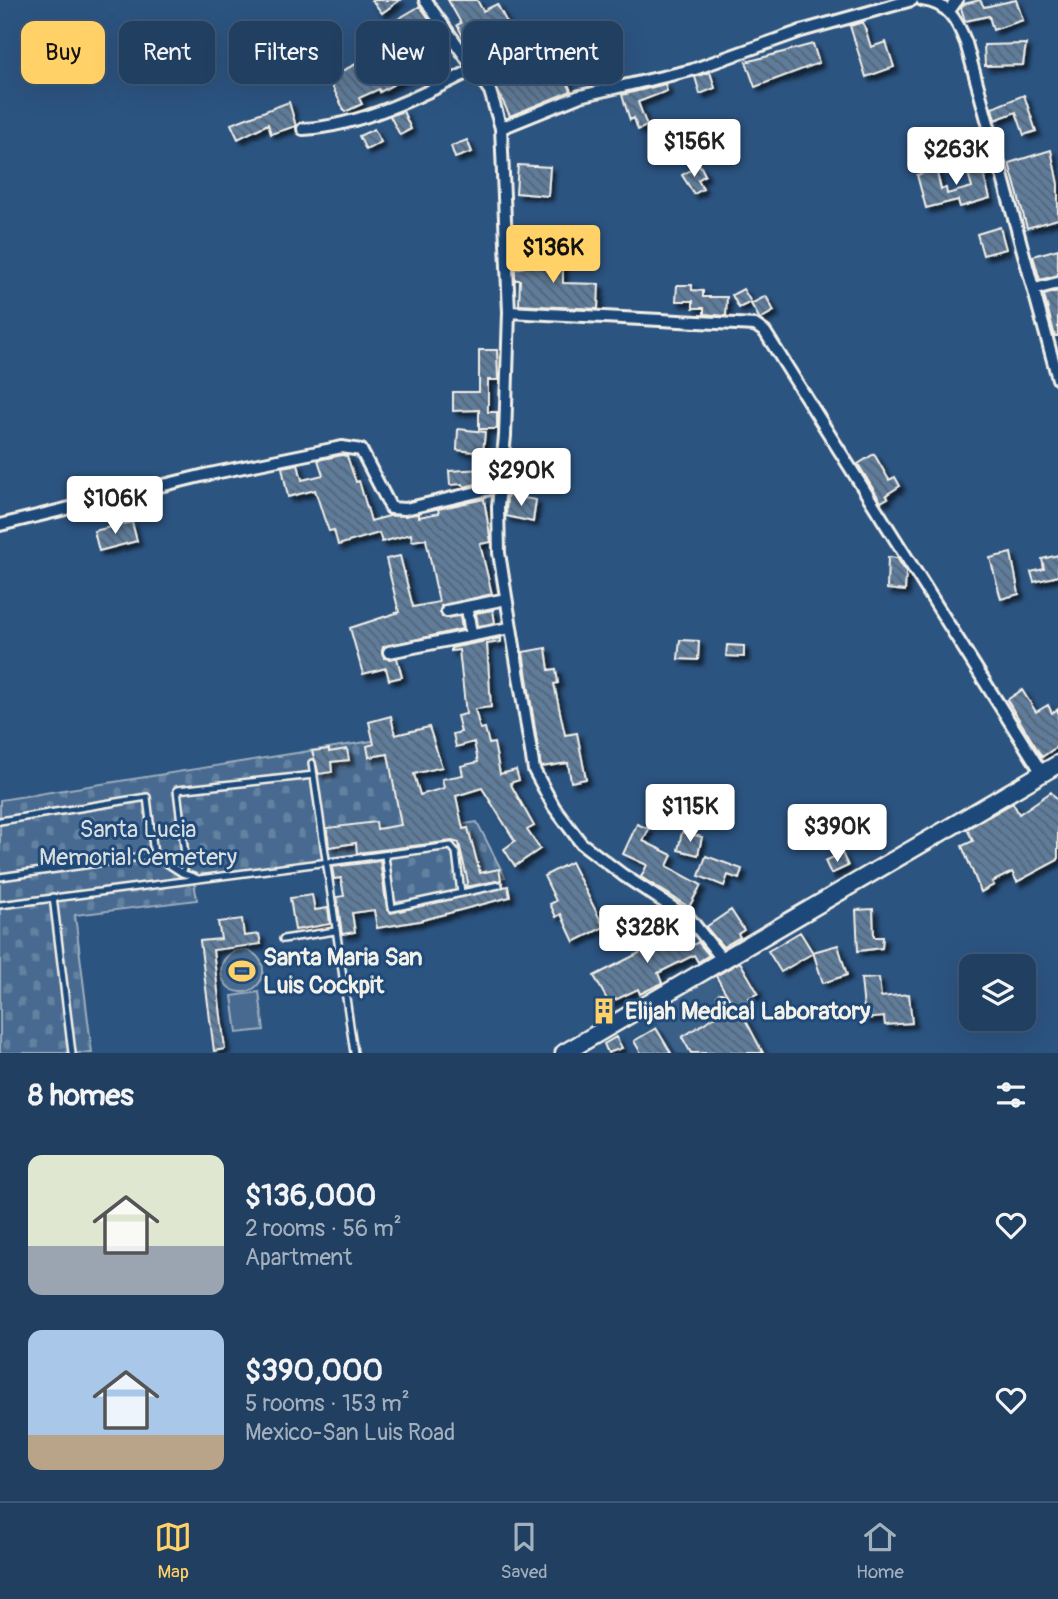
<!DOCTYPE html>
<meta charset="utf-8">
<style>
body{margin:0;font-family:Pangolin,sans-serif;background:#294667;color:#f1f3f6;height:100vh;display:flex;flex-direction:column;font-size:26px;white-space:nowrap}
*{box-sizing:border-box;margin:0}
p{font-size:23px;color:#a2afbd}
.icon{flex:none;width:38px;height:38px;fill:none;stroke:currentColor;stroke-width:2;stroke-linecap:round;stroke-linejoin:round}
.map{position:relative;height:1053px;overflow:hidden}
.details{display:flex;flex-direction:column;background:#213f61;flex:1}
.details>*{flex:none}
.banner{position:absolute;left:21px;top:21px;width:700px;height:63px;display:flex;gap:14px}
.buttons{position:absolute;left:959px;top:954px;display:grid;gap:14px}
.buttons a{display:grid;place-items:center;width:77px;height:77px;border-radius:14px;background:#213f61;box-shadow:0 7px 28px #0002,0 0 0 2px #3e5876;font-size:35px}
.price{position:absolute;translate:-50% -60px;padding:0 16px;border-radius:7px;background:#fff;color:#222;font-size:23px;line-height:46px;filter:drop-shadow(0 2px 4px #0008)}
.price::after{content:'';position:absolute;left:50%;top:42px;width:21px;height:16px;margin-left:-10px;background:inherit;clip-path:polygon(0 0,100% 0,50% 100%)}
.price.on{background:#ffd166;color:#111}
ul{padding:0;list-style:none}
li{display:flex;align-items:center;gap:21px;height:175px;padding:0 28px}
li span{display:grid;place-items:center;flex:none;width:196px;height:140px;border-radius:14px;color:#555}
li>.icon{margin-inline-start:auto}
span .icon{width:84px;height:84px;fill:#fffc;stroke-width:1}
li b{font-size:30px}
h2{display:flex;justify-content:space-between;align-items:center;height:84px;padding:0 28px;font-size:30px}
.tag{padding:0 24px;border-radius:14px;background:#213f61;box-shadow:0 7px 28px #0002,0 0 0 2px #3e5876;font-size:24px;line-height:63px}
.tag.on{background:#ffd166;color:#111}
.dock{display:flex;justify-content:space-around;align-items:center;height:98px;border-top:2px solid #3e5876;background:#213f61;font-size:19px;color:#a2afbd}
.dock a{display:grid;justify-items:center;gap:4px}
.dock .on{color:#ffd166}
.map>svg:first-child{display:block}
.built{fill:#3b6088}
.cemetery{fill:url(#cemetery-stones);stroke:#9eaebc;stroke-width:2}
.pitch{fill:#496b90;stroke:#9eaebc;stroke-width:2}
.building{fill:url(#building-back-hatch);stroke:#f4f1e8;stroke-width:2;filter:url(#shadow)}
.lines{fill:none;stroke-linecap:round;stroke-linejoin:round}
.service-casing{stroke:#f4f1e8;stroke-width:10}
.minor-casing{stroke:#f4f1e8;stroke-width:16}
.secondary-casing{stroke:#f4f1e8;stroke-width:21}
.service{stroke:#1f4a7a;stroke-width:5}
.minor{stroke:#1f4a7a;stroke-width:10}
.secondary{stroke:#1f4a7a;stroke-width:16}
.labels{text-anchor:middle;dominant-baseline:central;stroke-width:6;stroke-linejoin:round;paint-order:stroke}
.park-label{font-size:24px;fill:#dadddb;stroke:#1f4a7a}
.poi-label{font-size:24px;font-weight:bold;fill:#f4f1e8;stroke:#1f4a7a;text-anchor:start}
</style>
<div class="map">
<svg width="1058" height="1053" viewBox="0 0 1058 1053">
<defs>
<pattern id="cemetery-stones" width="16" height="16" patternUnits="userSpaceOnUse" patternTransform="scale(1.75)"><rect width="16" height="16" fill="#496b90"/><path d="M2 7V4a2 2 0 0 1 4 0v3zM10 15v-3a2 2 0 0 1 4 0v3z" fill="#6481a0"/></pattern>
<pattern id="building-back-hatch" width="6" height="6" patternUnits="userSpaceOnUse" patternTransform="scale(1.75)"><rect width="6" height="6" fill="#5e7b9a"/><path d="M-1 5l2 2M0 0l6 6M5-1l2 2" fill="none" stroke="#556474"/></pattern>
<filter id="shadow"><feDropShadow dx="4.5" dy="4.5" stdDeviation="2" flood-color="#0009"/></filter>
</defs>
<rect width="100%" height="100%" fill="#2c5481"/>
<filter id="ink" filterUnits="userSpaceOnUse"><feTurbulence type="fractalNoise" baseFrequency=".0143" numOctaves="2"/><feDisplacementMap in="SourceGraphic" scale="14" xChannelSelector="R" yChannelSelector="G"/><feConvolveMatrix kernelMatrix="1 2 1 2 8 2 1 2 1" color-interpolation-filters="sRGB"/></filter>
<g filter="url(#ink)">
<!-- built -->
<path class="built" d="M711,973L730,1003L736,1000L766,1053H677L649,1011Z"/>
<!-- cemetery -->
<path class="cemetery" d="M404,736L418,831L477,822L505,877L394,907L389,857L194,882L197,900L75,915L92,1053H0V800Z"/>
<!-- pitch -->
<path class="pitch" d="M221 971a21 21 0 1 1 42 0a21 21 0 1 1-42 0Z
M259,992L264,1030L237,1033L232,996Z"/>
<!-- building -->
<path class="building" d="M372,0H400L382,13Z
M448,0H477L483,11L497,4L522,51L530,47L546,80L563,72L571,91L510,116L478,50L471,51L457,25L461,23Z
M980,0L984,7L1016,0L1023,20L993,30L989,16L965,21L961,8L964,4Z
M420,6L440,34L428,41L438,59L380,92L379,89L359,98L362,104L345,112L328,78L392,46L381,29Z
M863,22L871,47L886,42L894,67L866,77L850,26Z
M813,44L819,63L755,87L746,62Z
M1026,44L1023,65L985,66L984,45Z
M710,72L715,88L700,94L695,77Z
M665,84L667,91L638,102L647,126L638,130L634,118L630,120L622,95Z
M1024,95L1036,131L1024,135L1016,112L995,120L992,108Z
M289,102L296,126L271,134L268,124L238,139L231,124Z
M403,111L411,129L400,135L390,116Z
M374,129L381,142L366,150L359,136Z
M467,140L472,152L455,158L451,146Z
M1051,150L1058,184V219L1027,228L1009,163Z
M990,160L993,173L984,176L990,198L960,207L958,200L926,208L917,175L936,169L941,189L946,188L947,194L972,187L966,166Z
M518,165L550,167L548,196L516,193Z
M700,165L705,175L698,180L703,189L694,194L682,175Z
M1000,227L1006,249L983,255L977,234Z
M1058,249V275L1040,280L1033,256Z
M553,253H563V283L599,284L598,309L519,305L520,280H515V269L525,267L526,257L553,256Z
M677,285H692V290L703,291V297H727L726,316L704,314V308H693V301H676Z
M743,289L751,302L739,308L732,295Z
M1058,291V336H1055L1044,295Z
M766,296L774,311L760,319L751,304Z
M479,350H497L498,380H488V412H497V429H479V410L453,411V392H479Z
M458,429L485,432L483,453L457,450Z
M874,454L889,480L895,477L900,486L886,495L888,498L881,502L858,464Z
M342,455L347,456L356,482L359,481L371,521L389,516L419,514V517L439,513L438,509L484,499L491,542L480,544L492,594L441,606L442,617L460,616L462,629L383,647L384,658H397L402,677L389,680L386,668L363,674L350,628L399,612L386,559L400,556L413,607L439,602L426,539L412,541L411,534L382,542L379,533L338,545L334,530L329,531L324,518L315,490L288,497L282,467L298,464L302,480L323,475L318,460Z
M483,469L484,482L464,487L463,484L450,485L449,471Z
M507,495L536,500L533,522L506,516Z
M132,522L137,541L99,551L94,531Z
M1011,553L1019,594L1001,599L990,558Z
M1058,555V576L1034,582L1031,572L1044,569L1042,559Z
M888,557L897,558L906,572L905,591L887,589Z
M493,610L495,623L478,626L476,613Z
M501,638V642L487,644L491,707L475,709L480,729L485,728L489,744L494,743L500,774L516,770L519,780L510,783L534,826L527,830L540,849L515,866L504,849L515,841L482,788L456,796L463,829L468,828L480,873L499,869L501,880L466,887L468,882L459,843L452,841L357,853L356,843L329,847L327,828L376,822L377,829L401,825L388,754L369,757L367,746L374,744L369,722L391,716L395,735L429,727L442,767L414,774L420,795L444,788L442,779L463,775L461,766L478,762L474,742L456,747L453,734L461,732L457,716L466,714L459,650L451,651V648Z
M680,640L699,641L698,660L678,659Z
M727,645L744,646V657L726,656Z
M546,648L549,670L556,669L558,683L554,684L565,735L577,733L586,779L571,782L568,763L541,767L523,652Z
M1022,690L1036,712L1048,705L1052,713L1058,709V746L1042,757L1007,700Z
M329,749V752L347,749L349,760L331,762L332,772L319,774L312,751Z
M1051,792L1058,801V860L1017,882L1012,872L992,882L994,885L981,892L962,846L973,841L967,829L1013,803L1019,814Z
M637,824L649,829L643,841L672,855L667,866L701,885L689,907L641,877L647,865L623,854Z
M682,832L702,837L698,855L678,850Z
M842,853L848,866L831,874L825,861Z
M706,856L742,869L739,879L728,875L724,886L699,876Z
M380,861L387,909L391,913L508,886L510,897L419,921L377,928L374,910L352,913L355,932L342,934L337,897L344,896L341,878L334,879L332,867Z
M571,862L604,927L574,942L561,914L556,917L550,904L556,901L544,876Z
M312,895L315,910L328,908L330,924L295,930L290,898Z
M873,909L874,937H883L882,948L858,951L856,910Z
M731,910L744,930L738,934L740,937L723,947L706,927Z
M640,916L647,927L636,934L629,923Z
M242,919L244,936L259,934L261,944L213,950L225,1049L214,1051L200,941L221,939L218,922Z
M656,924L664,941L679,933L687,949L698,942L709,955L698,962L694,955L658,973L662,983L640,994L638,989L609,1003L594,976L649,948L641,932Z
M800,932L813,953L781,972L768,951Z
M838,945L847,975L823,983L813,952Z
M740,962L758,993L749,998L751,1002L739,1008L763,1053H691L682,1037L724,1011L729,1014L733,1012L734,1007L716,976Z
M879,978L881,997L909,994L912,1023L885,1025L884,1017L865,1019L861,979Z
M656,1028L671,1053H641L634,1041Z
M616,1037L622,1048L608,1053L604,1044Z"/>
<g class="lines">
<!-- service casing -->
<g class="service-casing">
<path id="service" d="M312,763L354,1053
M0,821L147,797L154,855
M385,856L392,908L499,885
M182,873L186,863L177,790L314,775
M0,877L154,855L182,873L196,878
M53,897L72,1053
M0,905L451,846L456,852L461,893
M283,939L335,931
M721,997L729,1009"/>
</g>
<!-- minor casing -->
<g class="minor-casing">
<path id="minor" d="M425,0L490,91L501,128L509,312L505,436L498,507L499,553L534,770L554,807L581,843L623,875L690,919L722,959
M922,0C948,3 957,20 966,43L1058,379
M949,11L957,0
M501,128L580,96L692,70L801,31L912,0
M303,129C358,127 425,94 474,69
M1035,289L1058,283
M509,312L755,325L765,332L1042,773
M0,525L205,475L342,447L361,450L391,508L405,509L499,487
M467,608L471,634
M447,611L506,599
M389,652L509,628"/>
</g>
<!-- secondary casing -->
<g class="secondary-casing">
<path id="secondary" d="M564,1053L1058,764"/>
</g>
<!-- service -->
<use href="#service" class="service"/>
<!-- minor -->
<use href="#minor" class="minor"/>
<!-- secondary -->
<use href="#secondary" class="secondary"/>
</g>
</g>
<!-- icons -->
<defs>
<g id="stadium-bare" transform="scale(2.1)"><path d="M0-5a6.5 5 0 1 0 0 10a6.5 5 0 1 0 0-10ZM-3.5-1.8h7v3.6h-7Z" fill="#ffd166" stroke="#1f4a7a" stroke-width="2.5" paint-order="stroke"/></g>
<g id="building-bare" transform="scale(2.1)"><path d="M-4-6H4V6H1V3H-1V6H-4ZM-2.5-4.3h1.7v1.8h-1.7ZM.8-4.3h1.7v1.8H.8ZM-2.5-1h1.7V.8h-1.7ZM.8-1h1.7V.8H.8Z" fill="#ffd166" stroke="#1f4a7a" stroke-width="2.5" paint-order="stroke"/></g>
</defs>
<g fill-rule="evenodd">
<use href="#stadium-bare" x="242" y="971"/>
<use href="#building-bare" x="604" y="1011"/>
</g>
<g class="labels">
<!-- park labels -->
<g class="park-label">
<text x="138" y="829">Santa Lucia<tspan x="138" dy="28">Memorial Cemetery</tspan></text>
</g>
<!-- poi labels -->
<g class="poi-label">
<text x="263" y="957">Santa Maria San<tspan x="263" dy="28">Luis Cockpit</tspan></text>
<text x="625" y="1011">Elijah Medical Laboratory</text>
</g>
</g>
</svg>
<div class="buttons">
<a><svg class="icon" aria-label="layers" viewBox="0 0 24 24"><path d="M12 4l9 5-9 5-9-5zM3 14l9 5 9-5"/></svg></a>
</div>
<b class="price" style="left:694px;top:179px">$156K</b>
<b class="price" style="left:956px;top:187px">$263K</b>
<b class="price on" style="left:553px;top:285px">$136K</b>
<b class="price" style="left:521px;top:508px">$290K</b>
<b class="price" style="left:115px;top:536px">$106K</b>
<b class="price" style="left:690px;top:844px">$115K</b>
<b class="price" style="left:837px;top:864px">$390K</b>
<b class="price" style="left:647px;top:965px">$328K</b>
<div class="banner">
<a class="tag on">Buy</a>
<a class="tag">Rent</a>
<a class="tag">Filters</a>
<a class="tag">New</a>
<a class="tag">Apartment</a>
</div>
</div>
<section class="details">
<h2>8 homes<svg class="icon" aria-label="filters" viewBox="0 0 24 24"><path d="M4 7h16M4 17h16"/><circle cx="9" cy="7" r="2"/><circle cx="15" cy="17" r="2"/></svg></h2>
<ul>
<li><span style="background:linear-gradient(#dfe7d0 65%,#9aa5b1 0)"><svg class="icon" aria-label="home" viewBox="0 0 24 24"><path d="M3 11l9-7 9 7M6 9v11h12V9"/></svg></span><div><b>$136,000</b><p>2 rooms · 56 m²</p><p>Apartment</p></div><svg class="icon" aria-label="heart" viewBox="0 0 24 24"><path d="M12 20l-8-8c-3-5 5-10 8-4 3-6 11-1 8 4z"/></svg></li>
<li><span style="background:linear-gradient(#a9c7e8 75%,#b9a48a 0)"><svg class="icon" aria-label="home" viewBox="0 0 24 24"><path d="M3 11l9-7 9 7M6 9v11h12V9"/></svg></span><div><b>$390,000</b><p>5 rooms · 153 m²</p><p>Mexico-San Luis Road</p></div><svg class="icon" aria-label="heart" viewBox="0 0 24 24"><path d="M12 20l-8-8c-3-5 5-10 8-4 3-6 11-1 8 4z"/></svg></li>
</ul>
</section>
<nav class="dock">
<a class="on"><svg class="icon" aria-label="map" viewBox="0 0 24 24"><path d="M3 6l6-2 6 2 6-2v14l-6 2-6-2-6 2zM9 4v14M15 6v14"/></svg>Map</a>
<a><svg class="icon" aria-label="saved" viewBox="0 0 24 24"><path d="M7 4h10v16l-5-4-5 4z"/></svg>Saved</a>
<a><svg class="icon" aria-label="home" viewBox="0 0 24 24"><path d="M3 11l9-7 9 7M6 9v11h12V9"/></svg>Home</a>
</nav>
